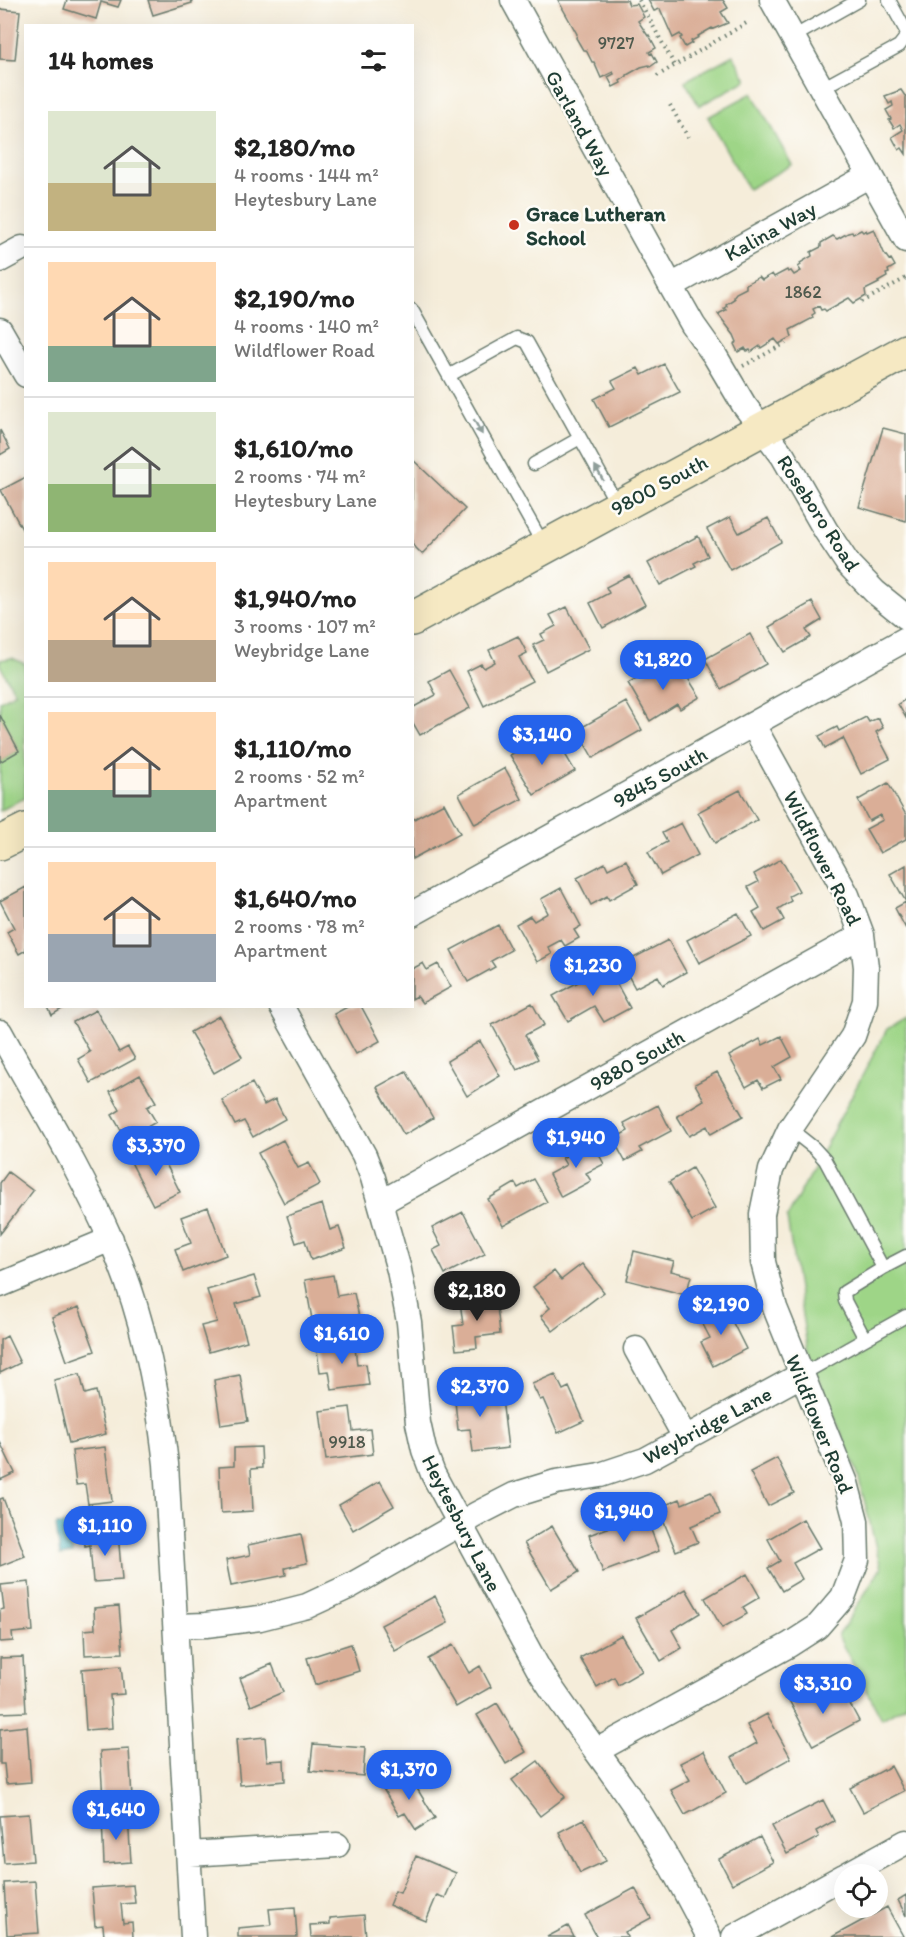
<!DOCTYPE html>
<meta charset="utf-8">
<style>
body{margin:0;font-family:Itim,sans-serif;background:#f2f2f2;color:#222;height:100vh;display:flex;flex-direction:column;font-size:22px;white-space:nowrap}
*{box-sizing:border-box;margin:0}
p{font-size:20px;color:#767676}
.icon{flex:none;width:33px;height:33px;fill:none;stroke:currentColor;stroke-width:2;stroke-linecap:round;stroke-linejoin:round}
.map{position:relative;flex:1;overflow:hidden}
.panel{position:absolute;left:24px;top:24px;width:390px;height:984px;display:flex;flex-direction:column;background:#fff;border-radius:0px;box-shadow:0 6px 24px #0002}
.panel>*{flex:none}
.tools{position:absolute;left:834px;top:1864px;display:grid;gap:12px}
.tools a{display:grid;place-items:center;width:54px;height:54px;border-radius:50%;background:#fff;box-shadow:0 6px 24px #0002;font-size:30px}
.price{position:absolute;translate:-50% -51px;padding:0 14px;border-radius:21px;background:#2563eb;color:#fff;font-size:20px;line-height:39px;filter:drop-shadow(0 2px 3px #0008)}
.price::after{content:'';position:absolute;left:50%;top:36px;width:18px;height:14px;margin-left:-9px;background:inherit;clip-path:polygon(0 0,100% 0,50% 100%)}
.price.current{background:#222;color:#fff}
ul{padding:0;list-style:none}
li{display:flex;align-items:center;gap:18px;height:150px;padding:0 24px}
li+li{border-top:2px solid #e0e0e0}
li span{display:grid;place-items:center;flex:none;width:168px;height:120px;border-radius:0px;color:#555}
li>.icon{margin-inline-start:auto}
span .icon{width:72px;height:72px;fill:#fffc;stroke-width:1}
li b{font-size:26px}
h2{display:flex;justify-content:space-between;align-items:center;height:72px;padding:0 24px;font-size:26px}
.map>svg:first-child{display:block}
.green{fill:#9ed587;stroke:#5e895e;stroke-width:1.5}
.water{fill:#43b2bd;stroke:#317878;stroke-width:1.5}
.building{fill:#daae97}
.lines{fill:none;stroke-linecap:round;stroke-linejoin:round}
.lane-casing{stroke:#6a7b6e;stroke-width:15}
.street-casing{stroke:#6a7b6e;stroke-width:27}
.secondary-casing{stroke:#6a7b6e;stroke-width:36}
.path{stroke:#6a7b6e;stroke-width:4;stroke-dasharray:1.5 4.5;stroke-linecap:butt}
.lane{stroke:#fff;stroke-width:12}
.street{stroke:#fff;stroke-width:24}
.secondary{stroke:#f6e9c3;stroke-width:33}
.oneway{fill:#8f9e9a}
.poi-dot{fill:#c8321e;stroke:#fdfcf7;stroke-width:2}
.labels{text-anchor:middle;dominant-baseline:central;stroke-width:5;stroke-linejoin:round;paint-order:stroke}
.number-label{font-size:18px;fill:#4e594d}
.street-label{font-size:21px;fill:#1f3d34;stroke:#fdfcf7}
.poi-label{font-size:21px;font-weight:bold;fill:#1f3d34;stroke:#fdfcf7;text-anchor:start}
</style>
<div class="map">
<svg width="906" height="1937" viewBox="0 0 906 1937">
<rect width="100%" height="100%" fill="#fdfcf7"/>
<filter id="ink" filterUnits="userSpaceOnUse"><feTurbulence type="fractalNoise" baseFrequency=".0167" numOctaves="2"/><feDisplacementMap in="SourceGraphic" scale="12" xChannelSelector="R" yChannelSelector="G"/><feConvolveMatrix kernelMatrix="1 2 1 2 8 2 1 2 1" color-interpolation-filters="sRGB"/></filter>
<filter id="wash" filterUnits="userSpaceOnUse"><feTurbulence type="fractalNoise" baseFrequency=".008" numOctaves="4" result="noise"/><feDisplacementMap in="SourceGraphic" scale="24" xChannelSelector="R" yChannelSelector="G"/><feGaussianBlur stdDeviation="1.35" result="paint"/><feColorMatrix in="noise" values="0 0 0 0 0 0 0 0 0 0 0 0 0 0 0 0 0 1.4 0 .05"/><feComposite in="paint" operator="in"/></filter>
<g filter="url(#wash)">
<rect width="100%" height="100%" fill="#f5edda"/>
<!-- green -->
<path class="green" d="M733,55L747,80L699,106L685,81Z
M752,93L792,165L748,189L708,117Z
M12,658L25,664V797L0,811V762L19,751L0,715V701L15,693L0,665V660Z
M906,1018V1705L882,1719L838,1636L881,1568L857,1471L808,1353L787,1218L887,1029Z"/>
<!-- water -->
<path class="water" d="M70,1524L73,1554L60,1556L56,1525Z"/>
<g id="blocks">
<!-- building -->
<path class="building" d="M67,0H121L118,7L101,2L96,19L64,9Z
M148,0H191L192,3L153,15Z
M558,0H627L629,5L637,4L644,17L638,21L648,36L649,35L656,48L649,52L650,54L652,53L657,62L650,67L649,65L641,67L627,75V76L620,81L621,83L613,87L608,77L614,74L613,72L601,78L594,62H592L586,50H583L576,38L577,34Z
M648,0H723L728,8L721,12L728,23L713,29L712,28L698,36L699,37L691,41L692,43L685,47L680,38L682,37L680,34L673,38L660,9L654,11Z
M0,9L20,11L15,60L0,59Z
M901,90L905,96H906V154L902,148L899,150L892,137L903,130L900,124L894,128L889,120L891,119L886,110L893,106L892,102L889,104L885,96Z
M874,229L884,253L889,260L891,259L895,266L888,270L889,273L886,274L887,277L878,282L879,283L865,290L866,296L854,303L849,298L826,311L824,309L821,310L819,306L813,309L815,313L812,315L813,318L790,330L792,337L779,344L775,339L761,348L760,346L751,352L750,350L747,351L745,348L738,352L734,344L737,342L734,335L718,314L726,310L724,308L727,306L726,304L734,299L733,297L736,293L746,288V284L759,277L762,280L772,274L774,277L787,270L788,272L791,271L794,275L801,271L798,267L801,265L800,263L812,256L811,252L821,247V243L833,236L837,239L848,233L852,232L853,234L861,230L863,232L866,230L867,232Z
M664,364L680,392L609,427L594,399L616,388L612,381L638,368L642,375Z
M883,428L906,434V521L859,507Z
M0,430L10,449L0,455Z
M412,459L465,509L422,554L412,544Z
M26,477V529L23,531L1,490Z
M730,517L739,533L768,518L781,542L730,570L707,529Z
M698,536L708,556L694,563L696,566L660,585L648,563Z
M629,575L645,605L603,628L590,603L609,593L606,587Z
M812,602L822,620L806,630L811,637L785,652L769,627Z
M567,607L589,649L546,671L533,645L544,640L541,634L556,626L550,615Z
M750,634L766,664L721,689L705,659Z
M518,636L527,653L519,657L532,681L484,706L467,671L481,664L484,668L495,662L489,650Z
M657,666L664,677L681,667L700,697L680,709L677,704L650,721L628,683Z
M449,670L470,708L420,735L412,721V708L436,695L429,681Z
M906,699V718L898,704Z
M626,702L642,730L593,758L577,730Z
M0,715L19,751L0,762Z
M866,717L869,722L878,718L883,728L876,732L890,759L861,774L843,738L825,748L819,736L837,727L839,731Z
M534,741L541,752L558,742L575,771L534,795L510,755Z
M505,768L522,799L475,824L459,794Z
M888,783L906,815V839L880,853L866,829L883,820L880,815L869,821L858,800Z
M740,790L757,820L715,843L698,812Z
M444,803L460,833L412,859V820Z
M681,823L698,855L661,875L648,852L667,842L662,833Z
M781,859L799,891L789,896L791,901L778,909L784,920L764,931L753,912L760,908L748,887L758,882L754,874Z
M626,860L638,884L609,900L607,896L591,905L577,878L605,863L608,869Z
M906,865V929L895,908L906,902L890,874Z
M26,887V950L19,954L7,932L14,928L0,901Z
M561,888L581,926L574,930L579,938L565,946L561,940L548,947L552,954L537,962L516,924L530,916L534,921L548,913L541,899Z
M738,913L751,936L699,963L687,940Z
M498,925L511,950L491,961L495,967L468,982L451,950Z
M668,940L686,972L663,985L658,976L635,988L622,964Z
M423,963L427,970L438,964L451,987L422,1003L417,996L412,999V969Z
M607,966L630,1008L604,1022L594,1006L568,1021L553,996Z
M532,1003L544,1025L525,1035L538,1059L517,1070L492,1025Z
M48,1006H67L52,1015Z
M349,1006H361L380,1041L356,1054L334,1014Z
M96,1010L119,1052L128,1047L135,1059L91,1083L78,1059L90,1052L73,1022Z
M219,1016L242,1057L214,1073L190,1032Z
M781,1036L792,1057L774,1067L781,1079L763,1088L758,1080L746,1087L729,1056L760,1039L763,1045Z
M480,1041L500,1076L467,1096L447,1061Z
M406,1071L433,1118L404,1135L377,1087Z
M717,1072L743,1116L711,1134L707,1126L689,1136L677,1116L704,1100L695,1084Z
M140,1075L156,1102L147,1107L156,1122L126,1139L112,1115L120,1110L110,1092Z
M252,1083L264,1105L275,1099L285,1119L253,1137L244,1121L235,1125L222,1100Z
M658,1105L671,1131L639,1148L642,1152L625,1161L613,1139L628,1131L624,1123Z
M283,1140L298,1168L309,1163L320,1184L284,1203L258,1153Z
M592,1142L604,1164L586,1173L591,1181L561,1197L549,1174L566,1165L562,1158Z
M158,1148L180,1192L153,1205L131,1162Z
M692,1168L715,1208L692,1221L669,1182Z
M8,1172L33,1191L0,1234V1183Z
M534,1179L547,1202L503,1226L488,1199L515,1183L518,1188Z
M322,1204L330,1230L339,1227L346,1248L311,1260L305,1240L296,1243L287,1216Z
M208,1207L226,1255L183,1272L175,1249L191,1243L181,1217Z
M463,1212L485,1254L445,1274L433,1250L441,1246L432,1228Z
M634,1251L674,1261L671,1271L691,1276L686,1295L627,1280Z
M582,1264L604,1292L553,1331L541,1316L550,1308L533,1287L554,1271L561,1280Z
M333,1275L337,1296L354,1293L359,1317L313,1325L305,1280Z
M254,1276L261,1297L236,1304L247,1341L209,1352L201,1326L217,1322L207,1290Z
M496,1297L500,1334L476,1337L477,1348L456,1350L453,1326L463,1325L460,1301Z
M724,1305L746,1349L713,1366L701,1342L710,1338L699,1317Z
M79,1307L95,1351L67,1361L52,1317Z
M7,1336L20,1363L0,1373V1340Z
M354,1339L357,1365L366,1364L369,1385L332,1390L329,1371L320,1372L316,1344Z
M80,1374L85,1394L96,1391L106,1434L69,1443L54,1380Z
M555,1374L563,1390L569,1387L584,1421L558,1433L543,1399L540,1400L532,1384Z
M240,1375L248,1421L221,1425L214,1380Z
M476,1379L479,1402L502,1399L508,1448L473,1452L470,1429L458,1430L453,1382Z
M350,1407L353,1431L370,1429L373,1454L326,1460L320,1411Z
M0,1442L15,1473L0,1480Z
M105,1447L112,1501L88,1504L85,1484L76,1485L72,1451Z
M261,1447L262,1468L251,1469L253,1511L221,1513L219,1467L234,1466V1448Z
M777,1458L794,1493L768,1506L750,1472Z
M380,1481L394,1506L353,1530L339,1505Z
M711,1492L720,1514L691,1526L698,1542L676,1551L658,1508L680,1499L682,1504Z
M3,1498L25,1556L0,1566V1499Z
M645,1514L659,1551L603,1572L589,1535Z
M803,1519L820,1548L793,1563L802,1579L782,1591L768,1568L780,1561L768,1539Z
M552,1526L579,1572L551,1589L524,1543Z
M118,1533L122,1580L93,1582L90,1545L85,1546L84,1536Z
M301,1534L307,1563L285,1568L286,1575L231,1586L226,1560L250,1555L248,1545Z
M747,1574L760,1597L743,1607L747,1614L722,1628L705,1598Z
M29,1582L33,1631L12,1633L13,1641L0,1642V1610L4,1609L1,1585Z
M686,1589L700,1613L672,1630L682,1648L661,1661L636,1618Z
M435,1596L448,1623L395,1651L381,1625Z
M119,1606L123,1653L85,1655L84,1630L95,1629L94,1608Z
M621,1635L642,1671L618,1685L614,1677L597,1687L580,1658Z
M351,1644L359,1671L315,1685L307,1658Z
M453,1645L469,1673L480,1666L491,1687L456,1707L428,1659Z
M23,1657L26,1712L0,1713V1658Z
M272,1664L283,1692L251,1706L240,1678Z
M121,1666L124,1694L110,1695L112,1728L86,1730L82,1669Z
M812,1688L820,1703L843,1691L859,1721L813,1746L789,1700Z
M497,1703L526,1752L506,1764L477,1715Z
M767,1714L791,1758L746,1783L732,1757L757,1743L747,1725Z
M27,1726L31,1782L6,1784L4,1764H0V1729Z
M265,1737L267,1761L284,1760L285,1781L240,1785L236,1740Z
M313,1744L365,1748L363,1776L310,1771Z
M129,1749L132,1797L103,1799L100,1751Z
M704,1751L726,1793L685,1815L671,1790L690,1780L680,1763Z
M538,1761L565,1797L540,1816L512,1780Z
M891,1766L904,1791L863,1812L850,1788Z
M407,1772L435,1818L416,1830L405,1813L399,1816L382,1787Z
M823,1800L834,1821L816,1831L819,1837L787,1854L772,1826Z
M29,1814L33,1861L4,1863L0,1816Z
M128,1817L131,1862L104,1864L102,1819Z
M584,1819L606,1861L580,1873L559,1832Z
M760,1837L773,1862L732,1884L719,1859Z
M416,1856L456,1873L445,1898L437,1895L426,1921L389,1905L395,1891L400,1893Z
M35,1881L39,1933L7,1935L4,1883Z
M133,1885L135,1903L121,1904L123,1923L132,1922L133,1937H104L103,1925L95,1926L92,1888Z
M635,1888L651,1918L625,1932L628,1937H597L585,1915Z
M906,1895V1916L898,1900Z
M295,1907L297,1937H238V1928L271,1925L269,1909Z
M887,1907L903,1936L900,1937H832Z
M364,1915L366,1937H311L310,1925L330,1924V1918Z
M568,1926L574,1937H547Z"/>
</g>
</g>
<g filter="url(#ink)">
<use href="#blocks" fill-opacity="0" stroke="#6a7b6e" stroke-width="1.5"/>
<g class="lines">
<!-- lane casing -->
<g class="lane-casing">
<path id="lane" d="M889,0L906,31
M793,37L859,0
M822,88L899,46L906,37
M412,310L544,546
M450,375L517,338L527,342L618,506
M534,464L580,438
M790,1129L814,1148L825,1160L883,1268L844,1292L845,1301L865,1339L801,1375
M883,1268L906,1256
M865,1339L906,1316"/>
</g>
<!-- street casing -->
<g class="street-casing">
<path id="street" d="M513,0L671,286L693,325L715,356L744,405L783,456L826,531L848,564L875,592L906,617
M772,0L906,240
M0,260L22,248
M671,286L870,175
M0,330L26,375
M412,914L906,639
M281,1006L364,1155L373,1178L399,1270L409,1322L418,1423L424,1450L433,1474L538,1668C564,1709 594,1747 622,1787C654,1832 684,1888 709,1937
M0,1032C37,1100 79,1167 110,1238C142,1310 157,1386 166,1464L193,1937
M380,1203L862,935
M0,1285L111,1239
M636,1349L686,1439
M176,1626L206,1625L260,1618L307,1606L350,1586L477,1514L514,1495L556,1482L600,1475L645,1460L801,1375
M596,1751L789,1645L817,1627L843,1597L857,1560L856,1521L846,1483L775,1308L763,1262L762,1214L771,1170L790,1129L853,1036L865,1001L866,967L862,935L847,895L753,725
M189,1854L337,1845
M846,1875L906,1842
M734,1937L844,1876"/>
</g>
<!-- secondary casing -->
<g class="secondary-casing">
<path id="secondary" d="M412,619L906,351
M0,843L26,830"/>
</g>
<!-- path -->
<path class="path" d="M639,0L675,66
M657,76L748,22
M670,105L688,137
M862,302L906,278
M743,366L786,343"/>
<!-- lane -->
<use href="#lane" class="lane"/>
<!-- street -->
<use href="#street" class="street"/>
<!-- secondary -->
<use href="#secondary" class="secondary"/>
</g>
<!-- one-way arrows -->
<defs><path id="oneway-solid" d="M-6-.8H1V-3.2L6.5 0L1 3.2V.8H-6Z" transform="scale(1.5)"/></defs>
<g class="oneway">
<use href="#oneway-solid" transform="translate(478 427) rotate(61)"/>
<use href="#oneway-solid" transform="translate(599 473) rotate(-119)"/>
</g>
</g>
<!-- markers -->
<circle class="poi-dot" cx="514" cy="225" r="6"/>
<g class="labels">
<!-- number labels -->
<g class="number-label">
<text x="616" y="43">9727</text>
<text x="803" y="292">1862</text>
<text x="347" y="1442">9918</text>
</g>
<!-- street labels -->
<g class="street-label">
<text transform="translate(580 123) rotate(61)">Garland Way</text>
<text transform="translate(770 231) rotate(-29)">Kalina Way</text>
<text transform="translate(659 485) rotate(-28)">9800 South</text>
<text transform="translate(819 513) rotate(57)">Roseboro Road</text>
<text transform="translate(660 777) rotate(-29)">9845 South</text>
<text transform="translate(823 858) rotate(63)">Wildflower Road</text>
<text transform="translate(637 1060) rotate(-29)">9880 South</text>
<text transform="translate(820 1424) rotate(68)">Wildflower Road</text>
<text transform="translate(707 1425) rotate(-28)">Weybridge Lane</text>
<text transform="translate(462 1523) rotate(63)">Heytesbury Lane</text>
</g>
<!-- poi labels -->
<g class="poi-label">
<text x="526" y="213">Grace Lutheran<tspan x="526" dy="24">School</tspan></text>
</g>
</g>
</svg>
<div class="tools">
<a><svg class="icon" aria-label="locate" viewBox="0 0 24 24"><circle cx="12" cy="12" r="6"/><path d="M12 2v4M12 18v4M2 12h4M18 12h4"/></svg></a>
</div>
<b class="price" style="left:663px;top:691px">$1,820</b>
<b class="price" style="left:542px;top:766px">$3,140</b>
<b class="price" style="left:593px;top:997px">$1,230</b>
<b class="price" style="left:576px;top:1169px">$1,940</b>
<b class="price" style="left:156px;top:1177px">$3,370</b>
<b class="price current" style="left:477px;top:1322px">$2,180</b>
<b class="price" style="left:721px;top:1336px">$2,190</b>
<b class="price" style="left:342px;top:1365px">$1,610</b>
<b class="price" style="left:480px;top:1418px">$2,370</b>
<b class="price" style="left:624px;top:1543px">$1,940</b>
<b class="price" style="left:105px;top:1557px">$1,110</b>
<b class="price" style="left:823px;top:1715px">$3,310</b>
<b class="price" style="left:409px;top:1801px">$1,370</b>
<b class="price" style="left:116px;top:1841px">$1,640</b>
<section class="panel">
<h2>14 homes<svg class="icon" aria-label="filters" viewBox="0 0 24 24"><path d="M4 7h16M4 17h16"/><circle cx="9" cy="7" r="2"/><circle cx="15" cy="17" r="2"/></svg></h2>
<ul>
<li><span style="background:linear-gradient(#dfe7d0 60%,#c2b280 0)"><svg class="icon" aria-label="home" viewBox="0 0 24 24"><path d="M3 11l9-7 9 7M6 9v11h12V9"/></svg></span><div><b>$2,180/mo</b><p>4 rooms · 144 m²</p><p>Heytesbury Lane</p></div></li>
<li><span style="background:linear-gradient(#ffd9b3 70%,#7fa58c 0)"><svg class="icon" aria-label="home" viewBox="0 0 24 24"><path d="M3 11l9-7 9 7M6 9v11h12V9"/></svg></span><div><b>$2,190/mo</b><p>4 rooms · 140 m²</p><p>Wildflower Road</p></div></li>
<li><span style="background:linear-gradient(#dfe7d0 60%,#8fb573 0)"><svg class="icon" aria-label="home" viewBox="0 0 24 24"><path d="M3 11l9-7 9 7M6 9v11h12V9"/></svg></span><div><b>$1,610/mo</b><p>2 rooms · 74 m²</p><p>Heytesbury Lane</p></div></li>
<li><span style="background:linear-gradient(#ffd9b3 65%,#b9a48a 0)"><svg class="icon" aria-label="home" viewBox="0 0 24 24"><path d="M3 11l9-7 9 7M6 9v11h12V9"/></svg></span><div><b>$1,940/mo</b><p>3 rooms · 107 m²</p><p>Weybridge Lane</p></div></li>
<li><span style="background:linear-gradient(#ffd9b3 65%,#7fa58c 0)"><svg class="icon" aria-label="home" viewBox="0 0 24 24"><path d="M3 11l9-7 9 7M6 9v11h12V9"/></svg></span><div><b>$1,110/mo</b><p>2 rooms · 52 m²</p><p>Apartment</p></div></li>
<li><span style="background:linear-gradient(#ffd9b3 60%,#9aa5b1 0)"><svg class="icon" aria-label="home" viewBox="0 0 24 24"><path d="M3 11l9-7 9 7M6 9v11h12V9"/></svg></span><div><b>$1,640/mo</b><p>2 rooms · 78 m²</p><p>Apartment</p></div></li>
</ul>
</section>
</div>
